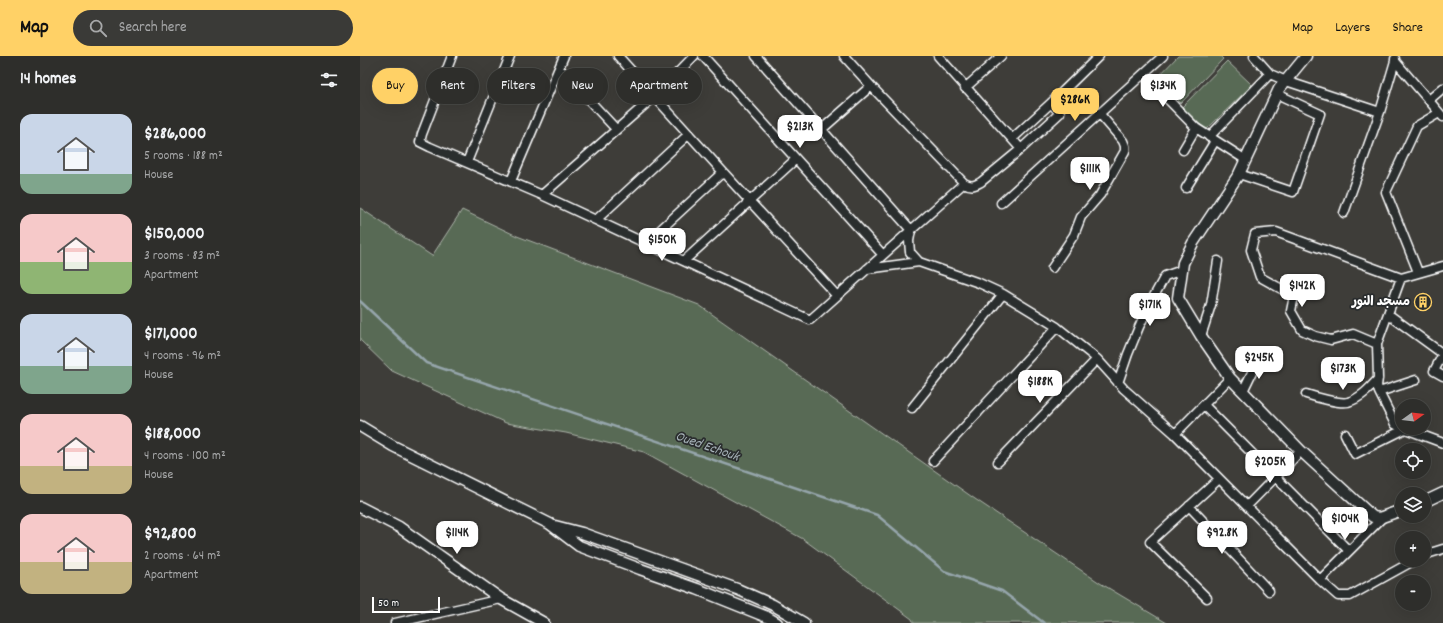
<!DOCTYPE html>
<meta charset="utf-8">
<style>
body{margin:0;font-family:Dekko,"Playpen Sans Arabic",sans-serif;background:#3a3a37;color:#f1f3f6;height:100vh;display:flex;flex-direction:column;font-size:15px;white-space:nowrap}
*{box-sizing:border-box;margin:0}
p{font-size:13px;color:#a7a8a9}
.icon{flex:none;width:22px;height:22px;fill:none;stroke:currentColor;stroke-width:2;stroke-linecap:round;stroke-linejoin:round}
.map{position:relative;flex:1;overflow:hidden}
.details{display:flex;flex-direction:column;background:#2e2e2b;width:360px}
.details>*{flex:none}
.guide{position:absolute;left:12px;top:12px;width:380px;height:36px;display:flex;gap:8px}
.needle{width:26px;rotate:75deg}
.controls{position:absolute;left:1035px;top:343px;display:grid;gap:8px}
.controls a{display:grid;place-items:center;width:36px;height:36px;border-radius:50%;background:#2e2e2b;box-shadow:0 4px 16px #0002,0 0 0 1px #494a47;font-size:20px}
.scale{position:absolute;left:12px;bottom:10px;width:68px;box-sizing:border-box;padding-left:4px;border:2px solid #fff;border-top:0;font-size:11px;line-height:14px;white-space:nowrap;color:#fff;-webkit-text-stroke:3px #2a2d2e;paint-order:stroke}
.price{position:absolute;translate:-50% -34px;padding:0 9px;border-radius:8px;background:#fff;color:#222;font-size:13px;line-height:26px;filter:drop-shadow(0 1px 2px #0008)}
.price::after{content:'';position:absolute;left:50%;top:24px;width:12px;height:9px;margin-left:-6px;background:inherit;clip-path:polygon(0 0,100% 0,50% 100%)}
.price.selected{background:#ffd166;color:#111}
ul{padding:0;list-style:none}
li{display:flex;align-items:center;gap:12px;height:100px;padding:0 20px}
li span{display:grid;place-items:center;flex:none;width:112px;height:80px;border-radius:12px;color:#555}
li>.icon{margin-inline-start:auto}
span .icon{width:48px;height:48px;fill:#fffc;stroke-width:1}
li b{font-size:17px}
h2{display:flex;justify-content:space-between;align-items:center;height:48px;padding:0 20px;font-size:17px}
.pill{padding:0 14px;border-radius:18px;background:#2e2e2b;box-shadow:0 4px 16px #0002,0 0 0 1px #494a47;font-size:14px;line-height:36px}
.pill.selected{background:#ffd166;color:#111}
header{display:flex;align-items:center;gap:24px;box-sizing:border-box;height:56px;padding:0 20px;background:#ffd166;color:#111}
header strong{font-size:19px}
nav{display:flex;gap:22px;margin-inline-start:auto;font-size:14px}
.search{width:280px;height:36px;background:#3a3a37;display:flex;align-items:center;gap:10px;box-sizing:border-box;padding:0 14px;border-radius:22px;color:#a7a8a9;font-size:15px}
main{display:flex;flex:1;min-height:0}
.map>svg:first-child{display:block}
.green{fill:#586a54;stroke:#acb4aa}
.lines{fill:none;stroke-linecap:round;stroke-linejoin:round}
.stream{stroke:#96a6ac;stroke-width:2.5}
.minor-casing{stroke:#fff;stroke-width:11}
.tertiary-casing{stroke:#fff;stroke-width:13}
.minor{stroke:#2a2d2e;stroke-width:8}
.tertiary{stroke:#2a2d2e;stroke-width:10}
.labels{text-anchor:middle;dominant-baseline:central;stroke-width:3.5;stroke-linejoin:round;paint-order:stroke}
.poi-label{font-size:13px;font-weight:bold;fill:#fff;stroke:#2a2d2e;text-anchor:end}
.water-label{font-size:14px;font-style:italic;fill:#a8b4ba;stroke:#2a2d2e}
</style>
<header>
<strong>Map</strong>
<div class="search"><svg class="icon" aria-label="search" viewBox="0 0 24 24"><circle cx="10" cy="10" r="6"/><path d="M15 15l6 6"/></svg>Search here</div>
<nav><a>Map</a><a>Layers</a><a>Share</a></nav>
</header>
<main>
<section class="details">
<h2>14 homes<svg class="icon" aria-label="filters" viewBox="0 0 24 24"><path d="M4 7h16M4 17h16"/><circle cx="9" cy="7" r="2"/><circle cx="15" cy="17" r="2"/></svg></h2>
<ul>
<li><span style="background:linear-gradient(#c9d6e8 75%,#7fa58c 0)"><svg class="icon" aria-label="home" viewBox="0 0 24 24"><path d="M3 11l9-7 9 7M6 9v11h12V9"/></svg></span><div><b>$286,000</b><p>5 rooms · 188 m²</p><p>House</p></div></li>
<li><span style="background:linear-gradient(#f6c9c9 60%,#8fb573 0)"><svg class="icon" aria-label="home" viewBox="0 0 24 24"><path d="M3 11l9-7 9 7M6 9v11h12V9"/></svg></span><div><b>$150,000</b><p>3 rooms · 83 m²</p><p>Apartment</p></div></li>
<li><span style="background:linear-gradient(#c9d6e8 65%,#7fa58c 0)"><svg class="icon" aria-label="home" viewBox="0 0 24 24"><path d="M3 11l9-7 9 7M6 9v11h12V9"/></svg></span><div><b>$171,000</b><p>4 rooms · 96 m²</p><p>House</p></div></li>
<li><span style="background:linear-gradient(#f6c9c9 65%,#c2b280 0)"><svg class="icon" aria-label="home" viewBox="0 0 24 24"><path d="M3 11l9-7 9 7M6 9v11h12V9"/></svg></span><div><b>$188,000</b><p>4 rooms · 100 m²</p><p>House</p></div></li>
<li><span style="background:linear-gradient(#f6c9c9 60%,#c2b280 0)"><svg class="icon" aria-label="home" viewBox="0 0 24 24"><path d="M3 11l9-7 9 7M6 9v11h12V9"/></svg></span><div><b>$92,800</b><p>2 rooms · 64 m²</p><p>Apartment</p></div></li>
</ul>
</section>
<div class="map">
<svg width="1083" height="567" viewBox="0 0 1083 567">
<rect width="100%" height="100%" fill="#3e3d39"/>
<filter id="ink" filterUnits="userSpaceOnUse"><feTurbulence type="fractalNoise" baseFrequency=".025" numOctaves="2"/><feDisplacementMap in="SourceGraphic" scale="8" xChannelSelector="R" yChannelSelector="G"/><feConvolveMatrix kernelMatrix="1 2 1 2 8 2 1 2 1" color-interpolation-filters="sRGB"/></filter>
<g filter="url(#ink)">
<!-- green -->
<path class="green" d="M818,0H860L863,3L821,47L796,23Z
M867,5L892,29L846,74L822,51Z
M0,152L72,200L102,154L157,180L339,249L615,443L740,527L807,567H554L552,563L443,483L284,396L206,377L146,367L32,315L0,284Z"/>
<g class="lines">
<!-- stream -->
<path class="stream" d="M0,245L66,307L517,459L584,515L642,535L684,567"/>
<!-- minor casing -->
<g class="minor-casing">
<path id="minor" d="M92,0L62,78L60,86L70,91L182,139L450,264L604,127
M258,0L363,116L477,240
M343,0L523,199
M396,0L551,174L549,185L550,196L559,206L619,227L643,238L697,271L737,303L764,333L815,378L960,524L978,540H990L1055,504
M484,0L511,30L604,127C611,131 614,130 621,126L661,93L700,57L691,47L739,0
M578,0L661,93
M894,0L910,18L926,25L1020,56
M1035,3V5L1083,61
M199,12L256,73
M783,18L836,72
M605,32L641,0
M1069,44L1083,32
M461,74L511,30
M849,81L910,18
M652,83L691,47
M823,94L836,72L886,104
M107,106L150,0
M879,118L933,136L960,58L917,38
M151,125L204,0
M826,132L855,85
M182,139L295,40L334,0
M641,147L803,0
M984,157L1020,56L1035,5
M236,164L329,78
M286,187L363,116
M324,205L436,103
M692,212L714,179L721,161L740,139L765,95V90L763,85L739,57
M507,213L559,206
M1058,216L1026,136L1057,70L1079,57
M1028,258L1083,298L1074,315L1083,320
M841,280L851,249L858,205
M1017,288L993,278L971,284L955,280L942,274L931,255L934,240L900,221L891,194L895,178L916,176L1041,222
M758,327C770,289 785,254 805,220L822,214
M883,335L898,304
M1019,336L1056,324
M946,338C955,341 979,348 988,346C1001,342 1010,332 1018,323
M844,349L989,495
M552,352L643,238
M1042,372L1035,368L1019,336L1017,330L1018,322L1017,288L1041,222L1083,210
M1043,372L1083,387
M815,378L870,322
M985,378L995,398L1045,373
M573,405L697,271
M638,406L737,303
M829,450L909,535
M887,450L941,395
M1064,499L1083,493
M960,524L1024,460
M847,542L790,486L859,423
M35,567L141,543"/>
</g>
<!-- tertiary casing -->
<g class="tertiary-casing">
<path id="tertiary" d="M946,0L919,33L879,118L833,187L823,207L818,242L841,280L870,322L941,395L1013,461L1019,462L1042,454
M0,370L33,390L190,468L219,490L280,513L337,533L407,561L417,567
M1064,446L1083,437
M0,451L39,471L141,543L184,567
M195,470L222,477L377,533L413,549L444,567"/>
</g>
<!-- minor -->
<use href="#minor" class="minor"/>
<!-- tertiary -->
<use href="#tertiary" class="tertiary"/>
</g>
</g>
<!-- icons -->
<defs>
<g id="building-ring" transform="scale(0.9)"><circle r="9.5" fill="#2a2d2e" stroke="#ffd166" stroke-width="1.5"/><path d="M-4-6H4V6H1V3H-1V6H-4ZM-2.5-4.3h1.7v1.8h-1.7ZM.8-4.3h1.7v1.8H.8ZM-2.5-1h1.7V.8h-1.7ZM.8-1h1.7V.8H.8Z" fill="#ffd166"/></g>
</defs>
<g fill-rule="evenodd">
<use href="#building-ring" x="1063" y="246"/>
</g>
<g class="labels">
<!-- poi labels -->
<g class="poi-label">
<text x="1050" y="246">مسجد النور</text>
</g>
<!-- water labels -->
<g class="water-label">
<text transform="translate(347 391) rotate(19)">Oued Echouk</text>
</g>
</g>
</svg>
<div class="controls">
<a><svg class="needle" viewBox="-14 -14 28 28"><path d="M0-13l5 13h-10z" fill="#e53935"/><path d="M0 13l5-13h-10z" fill="#a7a8a9"/></svg></a>
<a><svg class="icon" aria-label="locate" viewBox="0 0 24 24"><circle cx="12" cy="12" r="6"/><path d="M12 2v4M12 18v4M2 12h4M18 12h4"/></svg></a>
<a><svg class="icon" aria-label="layers" viewBox="0 0 24 24"><path d="M12 4l9 5-9 5-9-5zM3 14l9 5 9-5"/></svg></a>
<a>+</a>
<a>−</a>
</div>
<div class="scale">50 m</div>
<b class="price" style="left:803px;top:52px">$134K</b>
<b class="price selected" style="left:715px;top:66px">$286K</b>
<b class="price" style="left:440px;top:93px">$213K</b>
<b class="price" style="left:730px;top:135px">$111K</b>
<b class="price" style="left:302px;top:206px">$150K</b>
<b class="price" style="left:942px;top:252px">$142K</b>
<b class="price" style="left:790px;top:271px">$171K</b>
<b class="price" style="left:899px;top:324px">$245K</b>
<b class="price" style="left:983px;top:335px">$173K</b>
<b class="price" style="left:680px;top:348px">$188K</b>
<b class="price" style="left:910px;top:428px">$205K</b>
<b class="price" style="left:985px;top:485px">$104K</b>
<b class="price" style="left:97px;top:499px">$114K</b>
<b class="price" style="left:862px;top:499px">$92.8K</b>
<div class="guide">
<a class="pill selected">Buy</a>
<a class="pill">Rent</a>
<a class="pill">Filters</a>
<a class="pill">New</a>
<a class="pill">Apartment</a>
</div>
</div>
</main>
